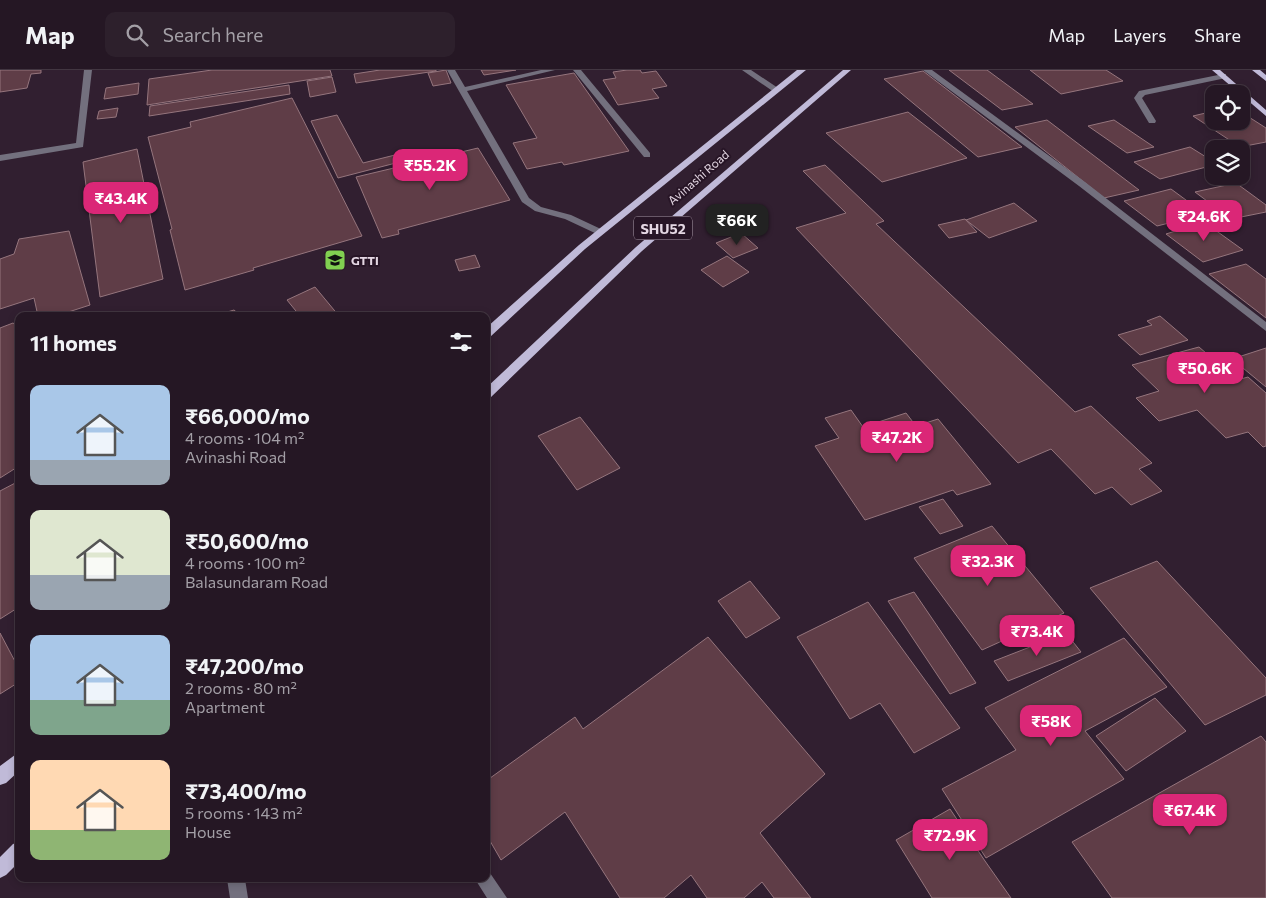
<!DOCTYPE html>
<meta charset="utf-8">
<style>
body{margin:0;font-family:Commissioner,sans-serif;background:#2d202c;color:#f1f3f6;height:100vh;display:flex;flex-direction:column;font-size:19px;white-space:nowrap}
*{box-sizing:border-box;margin:0}
p{font-size:16px;color:#a39fa6}
.icon{flex:none;width:28px;height:28px;fill:none;stroke:currentColor;stroke-width:2;stroke-linecap:round;stroke-linejoin:round}
.map{position:relative;flex:1;overflow:hidden}
.drawer{position:absolute;left:15px;top:242px;width:475px;height:570px;display:flex;flex-direction:column;background:#251724;border-radius:10px;box-shadow:0 2px 8px #0003,0 0 0 1px #423641}
.drawer>*{flex:none}
.fabs{position:absolute;left:1205px;top:15px;display:grid;gap:10px}
.fabs a{display:grid;place-items:center;width:45px;height:45px;border-radius:10px;background:#251724;box-shadow:0 2px 8px #0003,0 0 0 1px #423641;font-size:25px}
.price{position:absolute;translate:-50% -42px;padding:0 11px;border-radius:10px;background:#db2777;color:#fff;font-size:16px;line-height:32px;filter:drop-shadow(0 1px 2px #0008)}
.price::after{content:'';position:absolute;left:50%;top:30px;width:15px;height:11px;margin-left:-8px;background:inherit;clip-path:polygon(0 0,100% 0,50% 100%)}
.price.on{background:#222;color:#fff}
ul{padding:0;list-style:none}
li{display:flex;align-items:center;gap:15px;height:125px;padding:0 15px}
li span{display:grid;place-items:center;flex:none;width:140px;height:100px;border-radius:10px;color:#555}
li>.icon{margin-inline-start:auto}
span .icon{width:60px;height:60px;fill:#fffc;stroke-width:1}
li b{font-size:21px}
h2{display:flex;justify-content:space-between;align-items:center;height:60px;padding:0 15px;font-size:21px}
header{display:flex;align-items:center;gap:30px;box-sizing:border-box;height:70px;padding:0 25px;background:#251724;border-bottom:1px solid #423641}
header strong{font-size:24px}
nav{display:flex;gap:28px;margin-inline-start:auto;font-size:18px}
.search{width:350px;height:45px;background:#2d202c;display:flex;align-items:center;gap:12px;box-sizing:border-box;padding:0 18px;border-radius:10px;color:#a39fa6;font-size:19px}
.map>svg:first-child{display:block}
.building{fill:#5f3d47;stroke:#95757d}
.lines{fill:none;stroke-linecap:round;stroke-linejoin:round}
.minor{fill:#73707e;fill-rule:evenodd}
.major{fill:#c0bad8;fill-rule:evenodd}
.labels{text-anchor:middle;dominant-baseline:central;stroke-width:4;stroke-linejoin:round;paint-order:stroke}
.far-street-label{font-size:12px;fill:#e4d7e3;stroke:#271526}
.far-poi-label{font-size:12px;font-weight:bold;fill:#e4d7e3;stroke:#271526;text-anchor:start}
.shield{fill:#271526;stroke:#ab9daa;stroke-width:1}
.shield-label{font-size:14px;font-weight:bold;fill:#e4d7e3}
</style>
<header>
<strong>Map</strong>
<div class="search"><svg class="icon" aria-label="search" viewBox="0 0 24 24"><circle cx="10" cy="10" r="6"/><path d="M15 15l6 6"/></svg>Search here</div>
<nav><a>Map</a><a>Layers</a><a>Share</a></nav>
</header>
<div class="map">
<svg width="1266" height="828" viewBox="0 0 1266 828">
<rect width="100%" height="100%" fill="#311f30"/>
<!-- building -->
<path class="building" d="M0,0H41V3L31,4L27,18L0,22Z
M212,0H330L332,6L147,35L149,9Z
M380,0H436V1L356,13L354,4Z
M446,0L451,13L433,16L428,3Z
M481,0H516L484,5Z
M627,0H640L642,3L656,1L667,16L652,19L659,28L618,35L603,10L616,8L613,2Z
M949,0H987L1033,34L1002,40Z
M1030,0H1106L1123,11L1061,24Z
M923,1L1022,77L978,87L884,9Z
M574,3L629,81L564,95L562,92L527,99L513,73L537,68L506,15Z
M332,7L336,22L310,27L307,11Z
M139,13L138,24L104,29L106,18Z
M289,15L290,24L149,46L150,36Z
M292,28L362,166L253,198L254,200L185,220L170,160L172,159L148,67L191,57L190,52Z
M118,38L116,47L97,49L99,41Z
M1214,41V51H1241V42L1266,58V72L1240,77L1193,46Z
M908,42L967,88L882,112L826,63Z
M337,45L363,93L411,81L415,88L338,108L311,51Z
M1047,50L1139,120L1104,128L1015,57Z
M1114,50L1154,77L1127,83L1088,56Z
M1190,77L1214,92V95L1160,109L1134,92Z
M478,78L510,130L398,160L399,164L382,168L356,107Z
M137,79L163,209L100,227L83,92Z
M825,95L884,151L876,154L1075,342L1091,336L1152,393L1139,399L1162,421L1131,435L1112,417L1095,424L1051,379L1018,393L796,158L846,143L803,101Z
M1236,113L1266,135V142L1231,149L1195,122Z
M1171,119L1205,144L1157,156L1124,131Z
M1014,133L1037,151L989,168L966,150Z
M965,149L977,162L949,168L938,155Z
M1204,152L1243,180L1203,192L1166,164Z
M69,161L90,235L56,246H38L34,228L0,239V189L14,184L19,169Z
M741,163L758,178L733,188L716,173Z
M475,185L480,197L459,201L455,190Z
M727,186L749,202L723,217L701,200Z
M1246,194L1266,209V248L1209,204Z
M315,217L339,246H300L287,230Z
M234,240L241,246H214Z
M1160,246L1188,270L1140,285L1118,265L1152,255L1147,251Z
M13,253L19,257V396L0,408V258Z
M1199,277L1237,310L1248,307L1266,323V376L1263,377L1248,362L1226,368L1197,340L1159,351L1136,328L1159,321L1132,295Z
M1266,278V317L1232,289Z
M851,340L863,357L906,343L916,356L938,349L991,414L957,425L953,420L865,450L815,376L839,368L825,348Z
M580,347L620,398L577,420L538,366Z
M19,411V537L0,549V421Z
M943,429L963,456L940,464L919,437Z
M992,456L1064,543L982,580L914,488Z
M1157,491L1266,608V625L1205,655L1090,518Z
M750,511L780,548L746,568L718,531Z
M914,522L976,613L950,624L888,531Z
M868,532L960,658L914,683L880,633L850,649L797,567Z
M0,563L19,599V612L0,624Z
M1066,563L1081,582L1008,611L994,591Z
M708,567L825,704L760,763L811,828H774L762,812L744,828H707L691,805L664,828H620L565,742L501,790L486,764V711L575,647L583,659Z
M1124,568L1167,617L1085,661L1124,709L986,788L942,719L1016,680L985,638Z
M1155,628L1186,661L1126,701L1096,666Z
M1261,666L1266,672V828H1112L1072,772Z
M950,739L985,791L1011,828H932L896,770Z"/>
<g class="lines">
<!-- minor -->
<path class="minor" d="M84,0H92L83,77L0,91V85L76,73Z
M447,0H455L465,17L541,0H555L467,21L529,128L541,137L571,145L603,160V164H597L565,149L535,141L522,132Z
M573,0H581L650,83V87H644Z
M742,0H751L781,20L774,22Z
M923,0H932L1085,112L1266,252V261L1079,116Z
M1223,4H1226V8L1145,25L1142,28L1156,51L1155,53H1149L1134,28L1139,21Z
M486,801L490,803L507,828H487L475,809H486Z
M227,809H245L248,828H230Z"/>
<!-- major -->
<path class="major" d="M797,0H806L585,179L490,267L486,268V258L579,175Z
M843,0H851L642,181L490,328L486,329V318L636,177Z
M1212,0H1220L1266,40V46Z
M1252,0H1260L1266,5V11Z
M19,682V701L6,713L0,715V696Z
M19,772V792L6,805L0,808V787L13,774Z"/>
</g>
<!-- icons -->
<defs>
<g id="university-square" transform="scale(1.125)"><rect x="-9" y="-9" width="18" height="18" rx="4" fill="#81d051" stroke="#271526"/><path d="M0-5L7-2L0 1L-7-2ZM-4 1L0 2.5L4 1V4Q0 6-4 4Z" fill="#111"/></g>
</defs>
<g fill-rule="evenodd">
<use href="#university-square" x="335" y="190"/>
</g>
<g class="labels">
<!-- far-street labels -->
<g class="far-street-label">
<text transform="translate(698 107) rotate(-41)">Avinashi Road</text>
</g>
<!-- far-poi labels -->
<g class="far-poi-label">
<text x="351" y="190">GTTI</text>
</g>
<!-- shield labels -->
<rect class="shield" x="634" y="146.5" width="58" height="23" rx="4"/>
<g class="shield-label">
<text x="663" y="158">SHU52</text>
</g>
</g>
</svg>
<div class="fabs">
<a><svg class="icon" aria-label="locate" viewBox="0 0 24 24"><circle cx="12" cy="12" r="6"/><path d="M12 2v4M12 18v4M2 12h4M18 12h4"/></svg></a>
<a><svg class="icon" aria-label="layers" viewBox="0 0 24 24"><path d="M12 4l9 5-9 5-9-5zM3 14l9 5 9-5"/></svg></a>
</div>
<b class="price" style="left:430px;top:121px">₹55.2K</b>
<b class="price" style="left:121px;top:154px">₹43.4K</b>
<b class="price" style="left:1204px;top:172px">₹24.6K</b>
<b class="price on" style="left:737px;top:176px">₹66K</b>
<b class="price" style="left:1205px;top:324px">₹50.6K</b>
<b class="price" style="left:897px;top:393px">₹47.2K</b>
<b class="price" style="left:988px;top:517px">₹32.3K</b>
<b class="price" style="left:1037px;top:587px">₹73.4K</b>
<b class="price" style="left:1051px;top:677px">₹58K</b>
<b class="price" style="left:1190px;top:766px">₹67.4K</b>
<b class="price" style="left:950px;top:791px">₹72.9K</b>
<section class="drawer">
<h2>11 homes<svg class="icon" aria-label="filters" viewBox="0 0 24 24"><path d="M4 7h16M4 17h16"/><circle cx="9" cy="7" r="2"/><circle cx="15" cy="17" r="2"/></svg></h2>
<ul>
<li><span style="background:linear-gradient(#a9c7e8 75%,#9aa5b1 0)"><svg class="icon" aria-label="home" viewBox="0 0 24 24"><path d="M3 11l9-7 9 7M6 9v11h12V9"/></svg></span><div><b>₹66,000/mo</b><p>4 rooms · 104 m²</p><p>Avinashi Road</p></div></li>
<li><span style="background:linear-gradient(#dfe7d0 65%,#9aa5b1 0)"><svg class="icon" aria-label="home" viewBox="0 0 24 24"><path d="M3 11l9-7 9 7M6 9v11h12V9"/></svg></span><div><b>₹50,600/mo</b><p>4 rooms · 100 m²</p><p>Balasundaram Road</p></div></li>
<li><span style="background:linear-gradient(#a9c7e8 65%,#7fa58c 0)"><svg class="icon" aria-label="home" viewBox="0 0 24 24"><path d="M3 11l9-7 9 7M6 9v11h12V9"/></svg></span><div><b>₹47,200/mo</b><p>2 rooms · 80 m²</p><p>Apartment</p></div></li>
<li><span style="background:linear-gradient(#ffd9b3 70%,#8fb573 0)"><svg class="icon" aria-label="home" viewBox="0 0 24 24"><path d="M3 11l9-7 9 7M6 9v11h12V9"/></svg></span><div><b>₹73,400/mo</b><p>5 rooms · 143 m²</p><p>House</p></div></li>
</ul>
</section>
</div>
